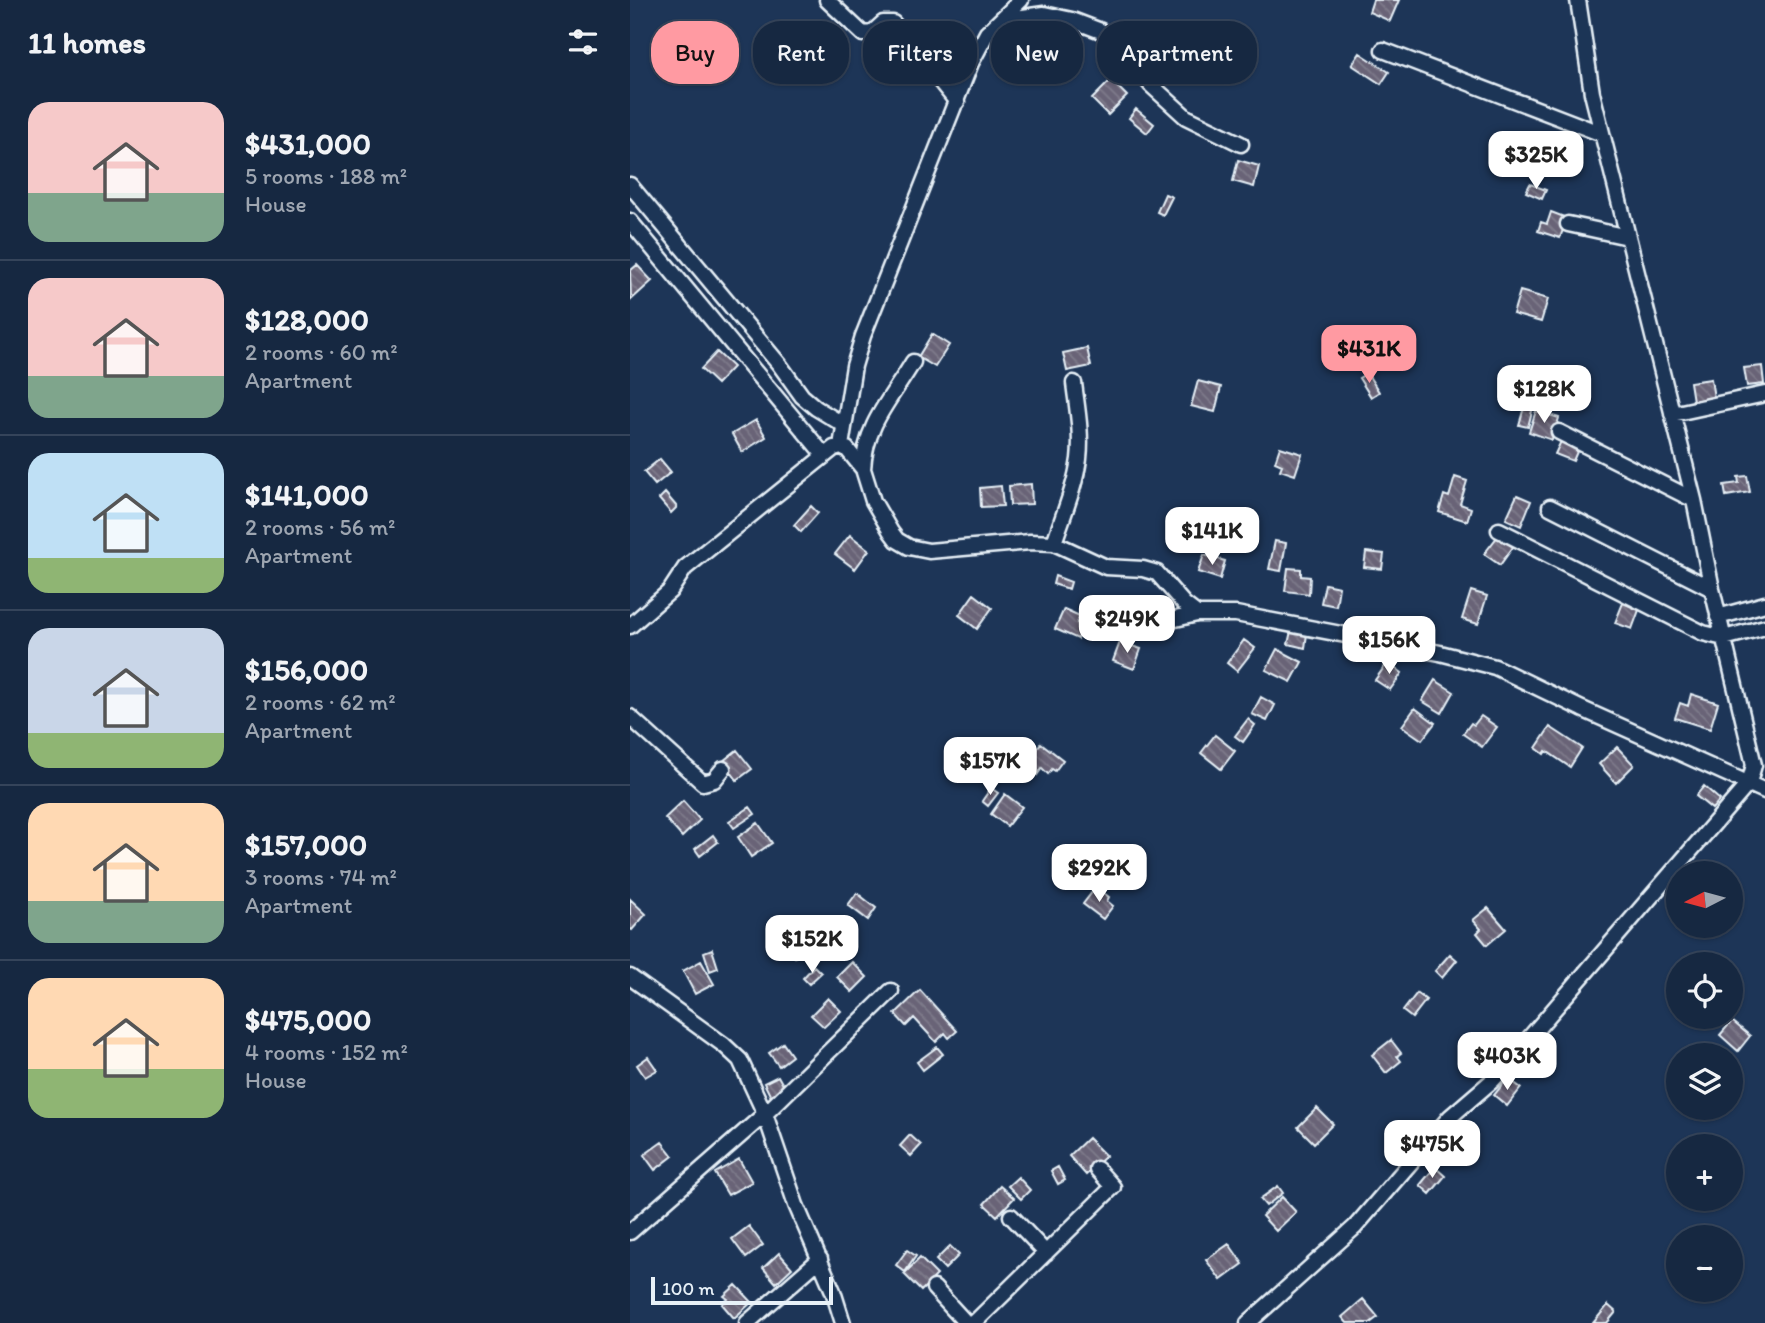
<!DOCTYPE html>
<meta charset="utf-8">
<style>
body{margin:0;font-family:Itim,sans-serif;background:#23344c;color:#f1f3f6;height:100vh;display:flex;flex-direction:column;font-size:26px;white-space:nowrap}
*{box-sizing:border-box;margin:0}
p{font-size:23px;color:#9ea6b1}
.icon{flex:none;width:38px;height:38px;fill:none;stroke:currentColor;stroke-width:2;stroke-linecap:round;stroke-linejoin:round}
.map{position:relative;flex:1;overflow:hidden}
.details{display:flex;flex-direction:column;background:#162841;width:630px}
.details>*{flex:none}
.hud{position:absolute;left:21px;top:21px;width:665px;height:63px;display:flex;gap:14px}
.needle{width:46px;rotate:264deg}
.fabs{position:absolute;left:1036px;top:861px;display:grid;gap:14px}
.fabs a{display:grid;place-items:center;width:77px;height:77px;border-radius:50%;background:#162841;box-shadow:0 2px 5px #0004,0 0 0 2px #35445a;font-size:35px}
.scale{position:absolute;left:21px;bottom:18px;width:182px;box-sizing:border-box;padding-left:7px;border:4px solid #e8f1f8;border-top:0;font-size:19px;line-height:24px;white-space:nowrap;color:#e8f1f8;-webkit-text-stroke:5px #1d3557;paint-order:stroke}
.price{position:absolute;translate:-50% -60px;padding:0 16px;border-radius:14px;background:#fff;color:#222;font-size:23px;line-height:46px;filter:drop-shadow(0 2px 4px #0008)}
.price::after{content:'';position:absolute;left:50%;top:42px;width:21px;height:16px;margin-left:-10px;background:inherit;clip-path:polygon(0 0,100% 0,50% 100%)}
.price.current{background:#ff9aa2;color:#111}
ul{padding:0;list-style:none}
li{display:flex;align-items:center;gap:21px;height:175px;padding:0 28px}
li+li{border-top:2px solid #35445a}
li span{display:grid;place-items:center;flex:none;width:196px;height:140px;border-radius:21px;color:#555}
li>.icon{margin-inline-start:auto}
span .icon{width:84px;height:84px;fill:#fffc;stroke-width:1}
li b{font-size:30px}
h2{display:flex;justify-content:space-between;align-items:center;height:84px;padding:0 28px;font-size:30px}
.chip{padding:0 24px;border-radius:28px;background:#162841;box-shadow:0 2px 5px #0004,0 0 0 2px #35445a;font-size:24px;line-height:63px}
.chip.current{background:#ff9aa2;color:#111}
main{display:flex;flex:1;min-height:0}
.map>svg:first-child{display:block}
.building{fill:url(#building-back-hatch);stroke:#e8f1f8;stroke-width:2}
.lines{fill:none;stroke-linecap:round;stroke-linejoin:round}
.minor-casing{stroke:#e8f1f8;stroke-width:19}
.minor{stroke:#1d3557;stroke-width:14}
</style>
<main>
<section class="details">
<h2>11 homes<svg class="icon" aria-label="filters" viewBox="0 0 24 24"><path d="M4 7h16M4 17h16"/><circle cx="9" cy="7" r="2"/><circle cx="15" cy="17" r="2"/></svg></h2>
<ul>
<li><span style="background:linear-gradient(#f6c9c9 65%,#7fa58c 0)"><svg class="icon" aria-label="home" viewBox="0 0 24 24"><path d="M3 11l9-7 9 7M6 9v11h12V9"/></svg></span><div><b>$431,000</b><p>5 rooms · 188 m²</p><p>House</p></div></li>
<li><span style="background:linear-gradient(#f6c9c9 70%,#7fa58c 0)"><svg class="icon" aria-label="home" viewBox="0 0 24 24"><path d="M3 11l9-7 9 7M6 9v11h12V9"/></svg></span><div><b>$128,000</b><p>2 rooms · 60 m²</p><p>Apartment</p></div></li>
<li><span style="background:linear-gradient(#bfe0f5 75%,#8fb573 0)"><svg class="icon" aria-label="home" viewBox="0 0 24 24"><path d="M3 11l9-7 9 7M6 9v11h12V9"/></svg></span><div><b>$141,000</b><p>2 rooms · 56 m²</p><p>Apartment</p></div></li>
<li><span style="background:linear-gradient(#c9d6e8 75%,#8fb573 0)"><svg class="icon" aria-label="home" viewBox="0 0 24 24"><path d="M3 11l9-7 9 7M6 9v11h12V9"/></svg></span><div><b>$156,000</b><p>2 rooms · 62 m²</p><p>Apartment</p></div></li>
<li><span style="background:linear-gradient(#ffd9b3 70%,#7fa58c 0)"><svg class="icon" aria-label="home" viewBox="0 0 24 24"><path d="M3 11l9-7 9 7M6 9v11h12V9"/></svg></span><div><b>$157,000</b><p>3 rooms · 74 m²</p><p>Apartment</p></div></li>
<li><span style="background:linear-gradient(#ffd9b3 65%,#8fb573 0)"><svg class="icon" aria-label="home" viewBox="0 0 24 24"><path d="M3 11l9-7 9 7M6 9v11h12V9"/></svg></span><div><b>$475,000</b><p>4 rooms · 152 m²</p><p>House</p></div></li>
</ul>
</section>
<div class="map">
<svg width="1135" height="1323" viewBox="0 0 1135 1323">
<defs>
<pattern id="building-back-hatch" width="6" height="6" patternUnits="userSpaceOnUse" patternTransform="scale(1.75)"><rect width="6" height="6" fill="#696477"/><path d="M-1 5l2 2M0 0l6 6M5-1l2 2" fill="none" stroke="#7e7b8b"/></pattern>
</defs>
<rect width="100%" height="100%" fill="#1d3557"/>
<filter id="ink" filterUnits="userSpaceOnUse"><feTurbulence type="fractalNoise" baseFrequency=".0143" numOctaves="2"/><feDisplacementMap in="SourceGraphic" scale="14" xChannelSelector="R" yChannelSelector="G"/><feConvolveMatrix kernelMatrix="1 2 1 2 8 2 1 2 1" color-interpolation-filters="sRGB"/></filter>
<g filter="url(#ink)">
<!-- building -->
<path class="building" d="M743,0H769L760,21L739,12Z
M730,53L759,72L751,84L722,65Z
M481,80L497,96L478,115L462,99Z
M506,109L524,124L517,133L499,118Z
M608,160L629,166L624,187L603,181Z
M900,184L916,190L912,199L896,192Z
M535,194L542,197L533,215L527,212Z
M921,212L937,218L930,238L908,231L911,222L917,224Z
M7,265L22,281L1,300L0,271Z
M890,291L918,299L911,322L883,314Z
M302,334L319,345L305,367L288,357Z
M457,348L461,366L437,371L433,353Z
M87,352L103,367L87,384L71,369Z
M1132,366L1134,384L1117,386L1114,368Z
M737,373L749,392L741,397L729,378Z
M1081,379L1085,404L1077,406L1076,399L1063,401L1060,382Z
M568,381L591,387L585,412L561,406Z
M897,397L905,399L898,427L889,425Z
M906,411L929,418L922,440L899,432Z
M126,420L136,437L112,452L102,434Z
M932,439L949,447L943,461L925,454Z
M650,447L672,454L665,475L650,470L652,465L645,462Z
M30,459L41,472L25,485L14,472Z
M1117,476L1120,492L1096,496L1094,485L1109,483L1108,477Z
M825,477L837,481L830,504L841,508L837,521L809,512L814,495L819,497Z
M401,484L402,504L380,505L379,486Z
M371,486L373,506L351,507L350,488Z
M35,493L47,507L41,513L29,499Z
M887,495L901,501L891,526L876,519Z
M181,506L188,513L171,532L164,525Z
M220,535L239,550L225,569L205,554Z
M868,536L883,547L870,565L854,554Z
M573,537L588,545L584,553L569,545Z
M645,541L656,543L651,571L639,569Z
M736,552L754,554L752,569L734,567Z
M574,555L595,561L590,579L568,572Z
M658,568L671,569V576L680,577L679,594L655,591Z
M425,576L441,582L439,589L423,584Z
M695,584L709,587L706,606L691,603Z
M841,591L857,596L848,624L832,619Z
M344,594L362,608L347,629L329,615Z
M993,603L1009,610L1002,629L985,623Z
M434,609L450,616L447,623L454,626L448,639L425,629Z
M661,631L677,634L675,648L658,644Z
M614,640L625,648L607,671L597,663Z
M490,642L511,649L504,669L483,661Z
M647,649L672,662L661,682L636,670Z
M758,662L772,673L760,690L745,680Z
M805,680L824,692L812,713L792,701Z
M1061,694L1088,703L1080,729L1045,718L1050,703L1058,706Z
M631,697L645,705L637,721L622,714Z
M785,708L805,723L792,740L772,726Z
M851,716L867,727L852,747L833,734L841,723L844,725Z
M618,719L625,725L613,742L605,736Z
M920,727L952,748L940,767L916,751L914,754L906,748Z
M585,735L605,751L591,769L571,753Z
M411,743L433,760L425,771L422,769L418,774L412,768L407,775L394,765Z
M987,747L1004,765L986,783L969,764Z
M107,750L122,769L107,780L93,761Z
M1074,786L1090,800L1082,809L1066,796Z
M361,788L368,793L358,806L352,801Z
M375,794L392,807L377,826L361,814Z
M53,801L70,820L52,837L35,818Z
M120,807L125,814L104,828L99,821Z
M128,823L142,843L121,857L108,837Z
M83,835L88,842L70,856L65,849Z
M470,890L479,897L477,901L483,906L473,919L453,904L463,891L467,894Z
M227,893L246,908L238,920L218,905Z
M0,899L16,914L2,930L0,929Z
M858,908L876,929L857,945L847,933L851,929L843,920Z
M164,926L178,945L165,957L149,940Z
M218,935L222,942L208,952L204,946Z
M82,949L88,968L80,971L74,952Z
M820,954L827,960L812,978L805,971Z
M71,961L84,984L65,994L53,971Z
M222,962L237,977L222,992L207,977Z
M184,966L191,973L179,984L173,978Z
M290,990L327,1031L319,1038L315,1033L306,1042L284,1018L276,1026L265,1014Z
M787,993L796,1000L782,1018L773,1011Z
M198,998L211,1011L194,1027L181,1015Z
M1102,1021L1120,1036L1108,1051L1090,1035Z
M761,1040L771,1053L767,1056L771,1061L756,1073L742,1055Z
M153,1043L162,1056L149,1066L139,1053Z
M307,1047L313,1054L293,1070L287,1062Z
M18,1057L27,1070L15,1077L7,1065Z
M148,1076L157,1092L142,1099L134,1083Z
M878,1078L891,1088L877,1106L864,1095Z
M687,1108L703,1124L684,1143L668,1127Z
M280,1135L291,1145L281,1156L270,1146Z
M458,1138L476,1156L456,1175L439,1156Z
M32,1142L43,1156L25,1170L14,1155Z
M109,1159L122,1182L98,1195L85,1173Z
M428,1167L435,1180L428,1184L421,1171Z
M805,1167L815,1176L800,1194L790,1185Z
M388,1177L400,1190L391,1199L378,1186Z
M370,1186L384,1198L367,1216L354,1204Z
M648,1186L653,1193L636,1206L630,1199Z
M652,1197L666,1212L646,1231L632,1216Z
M119,1226L133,1245L116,1258L102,1239Z
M599,1244L613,1264L591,1280L576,1260Z
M320,1246L329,1255L315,1269L306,1260Z
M277,1250L286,1256L275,1272L266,1265Z
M149,1253L162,1268L146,1283L133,1268Z
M290,1258L307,1275L291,1291L274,1274Z
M106,1285L122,1302L104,1318L92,1304L98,1299L94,1296Z
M733,1299L748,1317L740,1323H717L712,1317Z
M978,1305L986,1312L977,1323H963Z"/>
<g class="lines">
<!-- minor casing -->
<g class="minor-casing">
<path id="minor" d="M197,0L233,34L242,33L253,23H263L327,102
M371,20L414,14L442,20L471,31L491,47L521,85L556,117L611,144
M753,50L972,134
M0,185L149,364L172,396L186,408L214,425
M0,221L194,455
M938,224L998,237
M1042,414L1135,394
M929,432L1064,500
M211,446L224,366L233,336L341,63L357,33L391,0
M233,469C235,424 262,398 283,362
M920,507L1082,589
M869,530L1073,633L1094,638L1135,627
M424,543C433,515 445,488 449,459C452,433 447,408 444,383
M473,612L515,626L567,614
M1088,617L1135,604
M0,626L40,591L55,568L204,448L211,446L217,449L233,469L243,501L261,532L267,540L279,547L299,551L400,542L424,543L476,567L513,569L527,573L554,604L567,614H606L810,653L865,667L952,709L1135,791
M0,717L73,783L84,780L93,769
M0,977L94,1045L110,1060L135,1114L166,1205L203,1291L213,1323
M381,1216L416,1253
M0,1232L135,1114L261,991
M304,1288L336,1323
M117,1323L190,1259
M344,1323L483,1187L467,1169
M618,1323L725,1227L820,1117L863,1080L1119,783L1124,765L1082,589L1064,500L962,93L948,0"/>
</g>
<!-- minor -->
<use href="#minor" class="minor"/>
</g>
</g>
</svg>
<div class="fabs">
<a><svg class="needle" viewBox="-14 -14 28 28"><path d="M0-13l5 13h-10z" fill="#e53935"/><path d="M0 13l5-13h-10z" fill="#9ea6b1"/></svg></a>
<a><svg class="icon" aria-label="locate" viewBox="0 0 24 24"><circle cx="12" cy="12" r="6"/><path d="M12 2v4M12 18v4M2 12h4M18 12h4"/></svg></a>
<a><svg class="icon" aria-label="layers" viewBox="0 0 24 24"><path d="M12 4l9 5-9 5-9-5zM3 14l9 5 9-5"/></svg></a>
<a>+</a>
<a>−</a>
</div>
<div class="scale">100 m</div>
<b class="price" style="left:906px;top:191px">$325K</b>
<b class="price current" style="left:739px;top:385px">$431K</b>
<b class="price" style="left:914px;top:425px">$128K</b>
<b class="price" style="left:582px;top:567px">$141K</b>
<b class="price" style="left:497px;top:655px">$249K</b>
<b class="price" style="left:759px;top:676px">$156K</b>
<b class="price" style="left:360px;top:797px">$157K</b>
<b class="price" style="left:469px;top:904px">$292K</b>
<b class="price" style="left:182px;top:975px">$152K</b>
<b class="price" style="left:877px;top:1092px">$403K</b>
<b class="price" style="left:802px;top:1180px">$475K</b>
<div class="hud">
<a class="chip current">Buy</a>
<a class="chip">Rent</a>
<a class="chip">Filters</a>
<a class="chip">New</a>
<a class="chip">Apartment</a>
</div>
</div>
</main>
